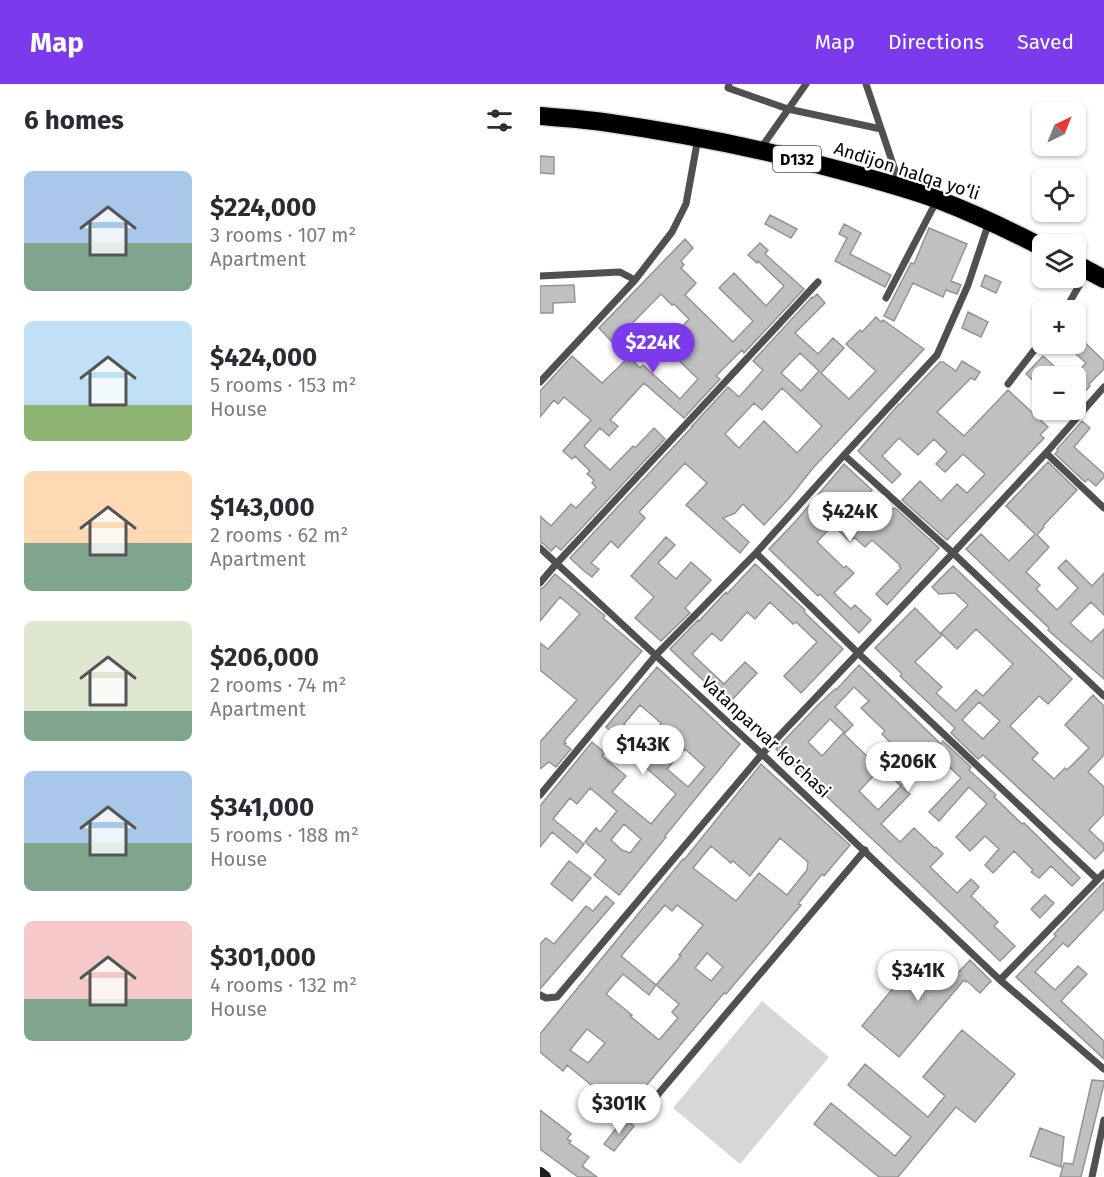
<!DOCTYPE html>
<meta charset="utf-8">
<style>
body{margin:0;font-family:"Fira Sans",sans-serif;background:#f2f2f3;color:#2b2b33;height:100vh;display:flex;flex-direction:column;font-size:22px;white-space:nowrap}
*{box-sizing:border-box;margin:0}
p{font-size:20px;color:#7c7c81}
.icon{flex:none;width:33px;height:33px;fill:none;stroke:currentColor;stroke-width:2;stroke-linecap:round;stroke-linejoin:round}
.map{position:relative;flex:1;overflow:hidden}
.details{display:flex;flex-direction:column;background:#fff;width:540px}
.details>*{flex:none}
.needle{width:39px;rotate:43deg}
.controls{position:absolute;left:492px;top:18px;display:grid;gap:12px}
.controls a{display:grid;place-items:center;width:54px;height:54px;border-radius:9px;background:#fff;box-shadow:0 2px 4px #0004;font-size:30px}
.price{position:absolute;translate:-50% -51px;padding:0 14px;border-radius:21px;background:#fff;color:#222;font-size:20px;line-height:39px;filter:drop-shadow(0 2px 3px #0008)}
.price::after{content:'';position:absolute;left:50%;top:36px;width:18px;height:14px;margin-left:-9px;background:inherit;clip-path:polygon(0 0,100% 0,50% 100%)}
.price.on{background:#7c3aed;color:#fff}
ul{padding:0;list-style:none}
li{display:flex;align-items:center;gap:18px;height:150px;padding:0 24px}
li span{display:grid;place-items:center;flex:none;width:168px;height:120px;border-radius:9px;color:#555}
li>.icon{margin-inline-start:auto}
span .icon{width:72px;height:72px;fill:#fffc;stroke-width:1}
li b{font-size:26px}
h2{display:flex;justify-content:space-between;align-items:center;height:72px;padding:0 24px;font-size:26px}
header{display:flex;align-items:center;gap:36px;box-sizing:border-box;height:84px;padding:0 30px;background:#7c3aed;color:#fff}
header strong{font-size:28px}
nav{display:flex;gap:33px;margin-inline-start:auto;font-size:21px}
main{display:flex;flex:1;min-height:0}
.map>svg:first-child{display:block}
.green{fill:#d7d7d7}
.building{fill:#c0c0c0;stroke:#949494;stroke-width:1.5;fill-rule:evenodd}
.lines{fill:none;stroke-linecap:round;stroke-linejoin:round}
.highway-casing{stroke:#dbdbdb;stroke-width:21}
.lane{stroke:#505050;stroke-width:7}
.secondary{stroke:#1d1d1d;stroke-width:12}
.highway{stroke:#000;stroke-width:18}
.labels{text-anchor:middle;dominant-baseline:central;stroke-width:4.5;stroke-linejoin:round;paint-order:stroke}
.shield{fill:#fff;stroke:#4c4c4c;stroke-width:1.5}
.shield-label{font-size:16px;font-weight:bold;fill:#000}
.street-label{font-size:18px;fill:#000;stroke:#fff}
</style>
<header>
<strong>Map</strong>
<nav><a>Map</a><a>Directions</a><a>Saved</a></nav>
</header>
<main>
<section class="details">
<h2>6 homes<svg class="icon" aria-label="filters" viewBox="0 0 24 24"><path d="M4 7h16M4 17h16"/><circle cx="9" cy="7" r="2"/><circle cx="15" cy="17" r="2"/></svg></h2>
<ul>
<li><span style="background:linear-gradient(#a9c7e8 60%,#7fa58c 0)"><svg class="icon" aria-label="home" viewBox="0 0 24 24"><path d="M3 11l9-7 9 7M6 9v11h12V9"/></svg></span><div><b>$224,000</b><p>3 rooms · 107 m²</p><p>Apartment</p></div></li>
<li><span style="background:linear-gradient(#bfe0f5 70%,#8fb573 0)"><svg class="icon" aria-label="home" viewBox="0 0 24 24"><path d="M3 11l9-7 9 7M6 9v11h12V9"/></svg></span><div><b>$424,000</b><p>5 rooms · 153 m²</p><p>House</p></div></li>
<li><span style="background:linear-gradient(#ffd9b3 60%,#7fa58c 0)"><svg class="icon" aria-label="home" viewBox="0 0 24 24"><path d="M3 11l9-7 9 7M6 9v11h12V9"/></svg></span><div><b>$143,000</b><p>2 rooms · 62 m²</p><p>Apartment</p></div></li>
<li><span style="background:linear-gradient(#dfe7d0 75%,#7fa58c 0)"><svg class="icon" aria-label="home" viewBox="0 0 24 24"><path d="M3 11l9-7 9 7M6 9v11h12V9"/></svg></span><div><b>$206,000</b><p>2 rooms · 74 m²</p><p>Apartment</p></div></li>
<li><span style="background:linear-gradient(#a9c7e8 60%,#7fa58c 0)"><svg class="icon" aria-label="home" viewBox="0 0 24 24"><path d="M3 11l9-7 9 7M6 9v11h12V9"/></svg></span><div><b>$341,000</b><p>5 rooms · 188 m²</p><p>House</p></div></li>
<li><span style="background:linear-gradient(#f6c9c9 65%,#7fa58c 0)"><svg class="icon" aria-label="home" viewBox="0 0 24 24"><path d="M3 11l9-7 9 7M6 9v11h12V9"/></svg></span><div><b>$301,000</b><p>4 rooms · 132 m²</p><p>House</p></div></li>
</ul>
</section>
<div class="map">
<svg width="564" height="1093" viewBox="0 0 564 1093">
<rect width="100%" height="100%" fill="#fff"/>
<!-- green -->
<path class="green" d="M222,917L289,973L200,1080L133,1024Z"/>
<!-- building -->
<path class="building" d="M0,72L14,73V90L0,89Z
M230,131L257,145L251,154L225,140Z
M304,140L321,149L310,170L351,191L345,203L295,177L307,154L299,150Z
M389,144L427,160L411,197L421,201L417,210L406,206L403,213L373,199L354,237L344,232L371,179L374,180Z
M145,155L153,164L141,177L144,181L141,184L156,199L145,211L193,258L213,237L179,204L194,189L226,222L244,202L218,177L217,179L208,171L220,159L228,166L225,170L264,205L204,269L202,266L176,292L180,295L144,334L104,299L70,336L78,342L69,352L60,344L44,362L70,386L93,362L95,364L114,344L125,355L21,466L16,462L11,467L4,460L0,458V432L11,442L31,420L36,424L56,403L52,399L54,396L47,390L50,387L35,372L32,375L23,367L51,336L24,313L18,320L14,316L0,333V307L32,272L62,299L89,273L100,284L103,281L140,315L158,295L124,262L149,235L134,220L132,221L121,210L73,259L59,244Z
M445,191L461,198L456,209L441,202Z
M34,201L35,218L13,219V229H0V202Z
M277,210L285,219L255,249L278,270L293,254L304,264L281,289L309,315L336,287L306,260L320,246L322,248L336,233L341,238L343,236L384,265L273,384L250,413L224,441L203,420L195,429L183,434L209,458L200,469L146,421L167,399L145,379L99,428L105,434L78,464L71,457L51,479L59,485L52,493L44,487L30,474L153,342H152L188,303L199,313L223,286L213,277L272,213L273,214ZM260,269L279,287L261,307L241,289ZM242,304L282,342L257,369L224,337L199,364L185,350L214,319L222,326Z
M428,228L448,238L441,253L422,244Z
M536,250L564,277V285L549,300L550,302L543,310L536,303V290L546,279L525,260H536Z
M503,272L515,283L506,292H502V297L498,301L486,290Z
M422,277L440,288L435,296L431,294L397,328L424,352L468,306L508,343L500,351L504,354L407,456L362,416L380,397L401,417L417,400L427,409L445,390L423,370L405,388L396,380L407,368L394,355L378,371L359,354L342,372L361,390L352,399L318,367L359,320H360L400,278H403L416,287Z
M542,337L550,344L534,363L564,390V393L556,402L548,395L545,398L515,370L518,367L517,365Z
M508,378L537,406L503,442L504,443L497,451L509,463L486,488L500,501L496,505L517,526L538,504L518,484L526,476L552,502L564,489V531L551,518L530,539L551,558L564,545V595L508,546L509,544L426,465L441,450L469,477L495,450L466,422Z
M304,380L332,406L314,426L330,440L347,421L352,425L355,424L399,464L347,521L336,510L361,484L359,482L360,481L332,456L325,463L314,453L310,458L294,442L292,444L291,443L277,458L304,484L306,482L314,489L294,509L311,525L315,521L331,536L319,549L280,510L278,512L229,465L255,438Z
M126,453L135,461L118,479L136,495L151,478L171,496L145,524L150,529L121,557L95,534L114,513L91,492Z
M215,480L265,526L264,528L303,565L261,609L244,592L277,558L256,538L253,540L230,518L215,535L207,528L181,557L172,549L152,570L184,600L205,578L217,589L191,617L183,610L181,613L130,565L158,536L159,537L186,508L187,510Z
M413,482L532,595L508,620L499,612L470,642L498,669L492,675L514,695L525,684L527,686L549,664L525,641L553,611L564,622V671L548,688L564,703V730L549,746L564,760V766L555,775L443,671L438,675L411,649L415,644L360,592L362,590L335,564L375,524L402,551L375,578L402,603L396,609L416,627L436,606L443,612L473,580L436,545L417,565L401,549L428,521L415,509L399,510L392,503ZM439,618L460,637L443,655L422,636Z
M15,490L65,532L63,534L102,567L24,657L26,659L24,660L31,665L16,683L9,678L0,685V658L37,616L0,586V559L8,565L40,530L20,513L0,537V505L4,503Z
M319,581L401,660L403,657L431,683L429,686L456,711L454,713L482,740L484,739L540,794L532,802L511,782L499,794L491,788L493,786L474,767L453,789L445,781L459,765L445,752L430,767L416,753L447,720L429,703L399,737L389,728L421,694L403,677L392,688L383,679L361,702L341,684L319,707L338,726L361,702L370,710L341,740L360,758L374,744L395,764L396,763L403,770L390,783L417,809L431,795L439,803L431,812L458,838L454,842L475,862L460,877L377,797L236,665L277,622L295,605L296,606ZM314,603L329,617L321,624L345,647L342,650L349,657L332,677L303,649L282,672L268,658L290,635L305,649L313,641L295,623Z
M117,583L200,660L125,752L126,753L79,811L54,791L66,776L45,758L56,744L60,748L77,727L50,704L37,720L30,714L13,735L44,760L37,769L12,748L0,763V722L52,658L65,669L62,672L86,692L72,708L111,740L136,710L104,682L107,678L66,643ZM100,621L121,639L120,641L127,647L112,664L84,640ZM145,665L165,683L148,703L127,685ZM84,740L101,755L90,769L82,766L71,756Z
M221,680L310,761L284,792L282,790L258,820L261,821L186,910L184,909L84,1028L27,981L23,987L0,968V950L143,775L144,776ZM240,754L268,778L267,786L247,811L219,789L196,817L153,784L171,762L191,779L193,777L210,792ZM125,821L132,827L137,821L163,841L139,871L141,872L116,901L139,920L132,928L138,934L119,956L90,932L92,931L66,910L83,890L109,911L116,901L81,872ZM167,869L183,883L171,897L155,884ZM47,945L65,959L48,979L30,966Z
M29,777L51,794L32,817L11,800Z
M564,798V825L528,863L523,859L495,888L515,906L538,882L547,890L521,917L564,957V975L476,893L516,852L514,850Z
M505,811L514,819L500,834L491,825Z
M66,812L74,819L0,905V860L6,854L14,860L46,822L53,827Z
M382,869L413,894L430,876L451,897L440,909L427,897L426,898L424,896L359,973L322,942Z
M422,946L475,990L435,1038L416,1023L358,1093H339L274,1040L291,1019L355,1072L371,1053L308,1001L325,980L388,1033L405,1012L383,993Z
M552,996L564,997V1000L541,1093H520L524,1079L533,1080Z
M0,1026L31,1050L27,1055L31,1057L29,1059L49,1073L42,1082L57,1093H38L0,1065Z
M84,1034L94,1042L74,1067L64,1060Z
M500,1044L524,1053L521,1083L490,1072Z"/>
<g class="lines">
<!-- highway casing -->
<g class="highway-casing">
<path id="highway" d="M0,32C21,34 42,35 63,38C141,49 223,65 299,86C333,95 367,104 399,116C435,130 469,146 502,163
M536,180L564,195"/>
</g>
<!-- lane -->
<path class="lane" d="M189,0L188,4L248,25L341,45
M326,0L360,101
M221,64L266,0
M0,192L80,188L95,196
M346,214L396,118
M525,226L547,188
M0,298L95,196L132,148L146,120L158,54
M468,300L502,256
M506,369L564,424
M304,371L413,469L564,612
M0,464L222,670L460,896L564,985
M216,469L318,569L557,795
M0,499L17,479L278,198
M0,711L116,571L216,469L304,371L397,271L428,201L449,138
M460,896L564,789
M0,911L6,914L17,913L222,670L413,469L506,369L564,303
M103,1028L325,766
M552,1093L564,1036"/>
<!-- secondary -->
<path class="secondary" d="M0,1089L5,1093"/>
<!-- highway -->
<use href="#highway" class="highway"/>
</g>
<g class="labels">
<!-- shield labels -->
<rect class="shield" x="233" y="62" width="48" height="26" rx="4.5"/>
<g class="shield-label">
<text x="257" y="75">D132</text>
</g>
<!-- street labels -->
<g class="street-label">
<text transform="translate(367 87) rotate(18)">Andijon halqa yo‘li</text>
<text transform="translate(226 653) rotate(43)">Vatanparvar ko'chasi</text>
</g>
</g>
</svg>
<div class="controls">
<a><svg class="needle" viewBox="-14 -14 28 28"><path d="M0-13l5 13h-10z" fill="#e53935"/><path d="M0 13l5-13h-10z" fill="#7c7c81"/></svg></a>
<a><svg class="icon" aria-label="locate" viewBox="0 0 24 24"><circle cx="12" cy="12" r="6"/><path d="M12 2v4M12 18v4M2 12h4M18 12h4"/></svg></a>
<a><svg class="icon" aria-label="layers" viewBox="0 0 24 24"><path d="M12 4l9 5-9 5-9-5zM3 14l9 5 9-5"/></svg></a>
<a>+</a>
<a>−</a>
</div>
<b class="price on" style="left:113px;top:290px">$224K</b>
<b class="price" style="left:310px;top:459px">$424K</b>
<b class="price" style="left:103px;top:692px">$143K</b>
<b class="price" style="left:368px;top:709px">$206K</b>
<b class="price" style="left:378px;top:918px">$341K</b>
<b class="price" style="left:79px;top:1051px">$301K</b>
</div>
</main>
